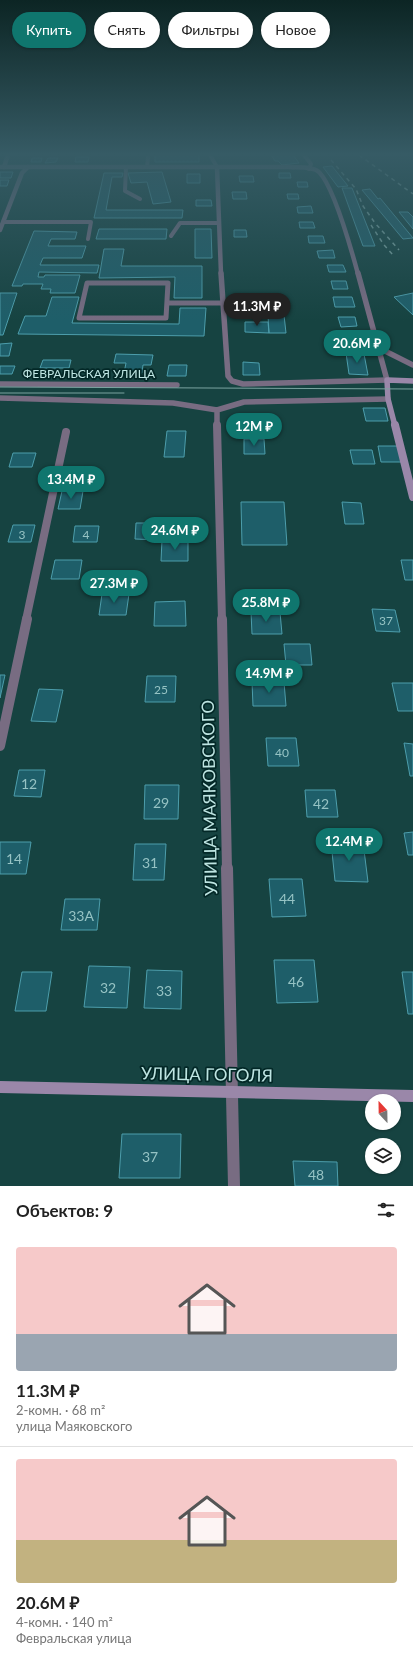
<!DOCTYPE html>
<html lang="ru">
<meta charset="utf-8">
<style>
body{margin:0;font-family:Lato,sans-serif;background:#f2f2f2;color:#222;height:100vh;display:flex;flex-direction:column;font-size:15px;white-space:nowrap}
*{box-sizing:border-box;margin:0}
p{font-size:13px;color:#767676}
.icon{flex:none;width:22px;height:22px;fill:none;stroke:currentColor;stroke-width:2;stroke-linecap:round;stroke-linejoin:round}
.map{position:relative;height:1186px;overflow:hidden}
.sheet{display:flex;flex-direction:column;background:#fff;flex:1}
.sheet>*{flex:none}
.guide{position:absolute;left:12px;top:12px;width:389px;height:36px;display:flex;gap:8px}
.needle{width:26px;rotate:338deg}
.tools{position:absolute;left:365px;top:1094px;display:grid;gap:8px}
.tools a{display:grid;place-items:center;width:36px;height:36px;border-radius:50%;background:#fff;box-shadow:0 1px 3px #0004;font-size:20px}
.price{position:absolute;translate:-50% -34px;padding:0 9px;border-radius:14px;background:#0f766e;color:#fff;font-size:13px;line-height:26px;filter:drop-shadow(0 1px 2px #0008)}
.price::after{content:'';position:absolute;left:50%;top:24px;width:12px;height:9px;margin-left:-6px;background:inherit;clip-path:polygon(0 0,100% 0,50% 100%)}
.price.active{background:#222;color:#fff}
ul{padding:0;list-style:none}
li{display:grid;align-content:center;gap:8px;height:212px;padding:0 16px}
li+li{border-top:1px solid #e0e0e0}
li span{display:grid;place-items:center;height:124px;border-radius:4px;color:#555}
li>.icon{margin-inline-start:auto}
span .icon{width:72px;height:72px;fill:#fffc;stroke-width:1}
li b{font-size:17px}
h2{display:flex;justify-content:space-between;align-items:center;height:48px;padding:0 16px;font-size:17px}
.pill{padding:0 14px;border-radius:18px;background:#fff;box-shadow:0 1px 3px #0004;font-size:14px;line-height:36px}
.pill.active{background:#0f766e;color:#fff}
.map>svg:first-child{display:block}
.building{fill:#1e5e69;stroke:#4d9eac}
.lines{fill:none;stroke-linecap:round;stroke-linejoin:round}
.service-far1{stroke:#786c82;stroke-width:4}
.service{stroke:#786c82;stroke-width:5}
.minor-far4{stroke:#786c82;stroke-width:4.5}
.minor-far3{stroke:#786c82;stroke-width:5.5}
.minor-far2{stroke:#786c82;stroke-width:8}
.minor-far1{stroke:#786c82;stroke-width:10}
.minor{stroke:#786c82;stroke-width:12}
.tertiary-far1{stroke:#786c82;stroke-width:4.5}
.tertiary{stroke:#786c82;stroke-width:5.5}
.secondary-far2{stroke:#9a87a9;stroke-width:5.5}
.secondary-far1{stroke:#9a87a9;stroke-width:8}
.secondary{stroke:#9a87a9;stroke-width:12}
.tram{stroke:#7ba4a1;stroke-width:1}
.rail{stroke:#7ba4a1;stroke-width:1.5;stroke-dasharray:4 4;stroke-linecap:butt}
.labels{text-anchor:middle;dominant-baseline:central;stroke-width:3.5;stroke-linejoin:round;paint-order:stroke}
.far-street-label{font-size:12px;fill:#bee5e2;stroke:#032827}
.number-label{font-size:12px;fill:#96c3c4}
.near-number-label{font-size:14px;fill:#96c3c4}
.near-street-label{font-size:17px;fill:#bee5e2;stroke:#032827}
</style>
<div class="map">
<svg width="413" height="1186" viewBox="0 0 413 1186">
<rect width="100%" height="100%" fill="#164341"/>
<!-- building -->
<path class="building" d="M155,155H199V162H155Z
M271,155H293L299,163L282,165L278,161H275Z
M76,157H89L88,162H75Z
M32,158H42L41,162H31Z
M48,158H58L56,162L45,163Z
M332,166L348,186L338,187L323,167Z
M0,172H13L11,178H0Z
M162,172L171,202L153,204L147,182L131,183L128,173Z
M104,173H123L122,177H112L106,210H183L182,218H94Z
M279,173H290L291,178H279Z
M187,174H200V183H187Z
M239,176H253L254,182H240Z
M0,180H9L7,186H0Z
M297,182H307L308,187H298Z
M342,188H352L375,246H363Z
M370,189L378,199L380,198L413,238L403,239L362,190Z
M232,192H246L247,199H233Z
M287,194H298L299,199H288Z
M196,200H211L212,206H196Z
M311,206L313,213H298L297,207Z
M399,212H408L413,217V229Z
M299,222H313L315,228H300Z
M99,229H167L166,239H96Z
M195,229H211L212,258H195Z
M234,230H246L247,237H234Z
M34,231L77,232L75,239H51L48,246H86L82,258H43L40,265H99L97,273L39,272L38,277H44L45,275H80L75,293H50L51,289H41L43,284H23L22,286H12Z
M308,236H323L325,243H309Z
M104,249H124L121,266H202V298H174L175,277L99,278Z
M333,250L335,258H319L317,251Z
M327,265H343L346,272H329Z
M331,281H346L348,289H333Z
M0,293H17L3,335H0Z
M413,293V315L394,297Z
M52,297H79L72,323L179,324L180,308H206L204,336L18,334L25,316H46Z
M333,297H352L355,307H335Z
M268,315H284L286,333H269Z
M338,317H355L357,326L341,327Z
M245,322H268L269,333L245,332Z
M12,343L9,356H0V344Z
M346,353L364,354L368,375L349,374Z
M116,354L153,355L151,365H143L142,373H124L126,363H114Z
M43,360H71L69,368H40Z
M243,362L259,363L260,375H243Z
M169,365H187L186,376H167Z
M0,366H15L12,374H0Z
M363,408H385L388,421H366Z
M167,431H186L184,457H164Z
M244,439H264L265,454H244Z
M378,446H398L402,462H381Z
M350,450H372L375,464H353Z
M13,453H36L32,467H9Z
M62,491H83L80,509H58Z
M241,502H284L287,545H242Z
M342,502L361,503L364,524H345Z
M136,523H160L159,540L135,539Z
M13,525H35L31,542H8Z
M75,526H99L97,542H73Z
M162,540H188V561H161Z
M55,560H82L79,579H51Z
M401,560H413V580H405Z
M102,594H129L126,615H99Z
M185,601L186,626H154L155,602Z
M372,609L395,610L400,632L376,631Z
M251,612H280L282,634H252Z
M284,644H310L312,665H286Z
M0,675H5L0,698Z
M147,676H176L175,702H145Z
M252,682H284L286,706H253Z
M392,683H413V711H398Z
M39,689L63,690L56,722L31,721Z
M266,738H296L299,766H268Z
M404,743L413,744V776H410Z
M19,770H45L41,797L14,796Z
M145,785H179L178,819H144Z
M305,790H335L338,817H307Z
M413,832V855H408L404,833Z
M0,842H31L26,874H0Z
M331,842H363L368,882L335,881Z
M135,844H166L164,880H133Z
M269,879H302L306,916L272,917Z
M65,899H100L97,930H61Z
M274,960H314L318,1002L277,1003Z
M89,966L130,967L127,1008L84,1007Z
M147,970L182,971L181,1009L144,1008Z
M22,972H52L46,1011H15Z
M402,972H413V1014H408Z
M122,1134H181L180,1178H119Z
M293,1161L337,1162L338,1186H295Z"/>
<g class="lines">
<!-- service-far1 -->
<path class="service-far1" d="M210,155L217,167
M304,155L311,164L309,169
M126,167L125,191L140,199
M147,167L148,157
M3,222H91L88,239
M171,236L180,223H219"/>
<!-- service -->
<path class="service" d="M87,283H168L166,318H79Z
M167,303H222"/>
<!-- minor-far4 -->
<path class="minor-far4" d="M4,167L8,155
M217,167L221,274
M0,230L22,173L28,167"/>
<!-- minor-far3 -->
<path class="minor-far3" d="M221,273L228,376L232,381L243,384L387,380
M0,384L177,385
M0,398L173,403L217,410L244,402L388,399
M217,410V426"/>
<!-- minor-far2 -->
<path class="minor-far2" d="M217,425L222,620
M26,620L66,432"/>
<!-- minor-far1 -->
<path class="minor-far1" d="M222,619L227,869
M0,746L27,619"/>
<!-- minor -->
<path class="minor" d="M227,868L234,1186"/>
<!-- tertiary-far1 -->
<path class="tertiary-far1" d="M0,167H289C298,168 313,166 319,172C334,187 352,252 358,274"/>
<!-- tertiary -->
<path class="tertiary" d="M358,273L387,380
M379,348L413,365"/>
<!-- secondary-far2 -->
<path class="secondary-far2" d="M395,426L388,399L387,380L413,381"/>
<!-- secondary-far1 -->
<path class="secondary-far1" d="M395,425L413,497"/>
<!-- secondary -->
<path class="secondary" d="M0,1087L413,1096"/>
<!-- tram -->
<path class="tram" d="M0,387L413,389
M0,393H124"/>
<!-- rail -->
<path class="rail" d="M359,155L413,194
M331,160L356,189L363,206L375,223L399,250
M371,225L384,245L393,255"/>
</g>
<!-- sky -->
<linearGradient id="sky" x2="0" y2="1"><stop stop-color="#0c2524"/><stop offset="0.48" stop-color="#365b65"/><stop offset="1" stop-color="#365b65" stop-opacity="0"/></linearGradient>
<rect width="413" height="321" fill="url(#sky)"/>
<g class="labels">
<!-- far-street labels -->
<g class="far-street-label">
<text x="89" y="373">ФЕВРАЛЬСКАЯ УЛИЦА</text>
</g>
<!-- number labels -->
<g class="number-label">
<text x="22" y="534">3</text>
<text x="86" y="534">4</text>
<text x="386" y="620">37</text>
<text x="161" y="689">25</text>
<text x="282" y="752">40</text>
</g>
<!-- near-number labels -->
<g class="near-number-label">
<text x="29" y="783">12</text>
<text x="161" y="802">29</text>
<text x="321" y="803">42</text>
<text x="14" y="858">14</text>
<text x="150" y="862">31</text>
<text x="287" y="898">44</text>
<text x="81" y="915">33А</text>
<text x="296" y="981">46</text>
<text x="108" y="987">32</text>
<text x="164" y="990">33</text>
<text x="150" y="1156">37</text>
<text x="316" y="1174">48</text>
</g>
<!-- near-street labels -->
<g class="near-street-label">
<text transform="translate(209 798) rotate(-91)">УЛИЦА МАЯКОВСКОГО</text>
<text transform="translate(207 1074) rotate(1)">УЛИЦА ГОГОЛЯ</text>
</g>
</g>
</svg>
<div class="tools">
<a><svg class="needle" viewBox="-14 -14 28 28"><path d="M0-13l5 13h-10z" fill="#e53935"/><path d="M0 13l5-13h-10z" fill="#767676"/></svg></a>
<a><svg class="icon" aria-label="layers" viewBox="0 0 24 24"><path d="M12 4l9 5-9 5-9-5zM3 14l9 5 9-5"/></svg></a>
</div>
<b class="price active" style="left:257px;top:327px">11.3M ₽</b>
<b class="price" style="left:357px;top:364px">20.6M ₽</b>
<b class="price" style="left:254px;top:447px">12M ₽</b>
<b class="price" style="left:71px;top:500px">13.4M ₽</b>
<b class="price" style="left:175px;top:551px">24.6M ₽</b>
<b class="price" style="left:114px;top:604px">27.3M ₽</b>
<b class="price" style="left:266px;top:623px">25.8M ₽</b>
<b class="price" style="left:269px;top:694px">14.9M ₽</b>
<b class="price" style="left:349px;top:862px">12.4M ₽</b>
<div class="guide">
<a class="pill active">Купить</a>
<a class="pill">Снять</a>
<a class="pill">Фильтры</a>
<a class="pill">Новое</a>
</div>
</div>
<section class="sheet">
<h2>Объектов: 9<svg class="icon" aria-label="filters" viewBox="0 0 24 24"><path d="M4 7h16M4 17h16"/><circle cx="9" cy="7" r="2"/><circle cx="15" cy="17" r="2"/></svg></h2>
<ul>
<li><span style="background:linear-gradient(#f6c9c9 70%,#9aa5b1 0)"><svg class="icon" aria-label="home" viewBox="0 0 24 24"><path d="M3 11l9-7 9 7M6 9v11h12V9"/></svg></span><div><b>11.3M ₽</b><p>2-комн. · 68 m²</p><p>улица Маяковского</p></div></li>
<li><span style="background:linear-gradient(#f6c9c9 65%,#c2b280 0)"><svg class="icon" aria-label="home" viewBox="0 0 24 24"><path d="M3 11l9-7 9 7M6 9v11h12V9"/></svg></span><div><b>20.6M ₽</b><p>4-комн. · 140 m²</p><p>Февральская улица</p></div></li>
</ul>
</section>
